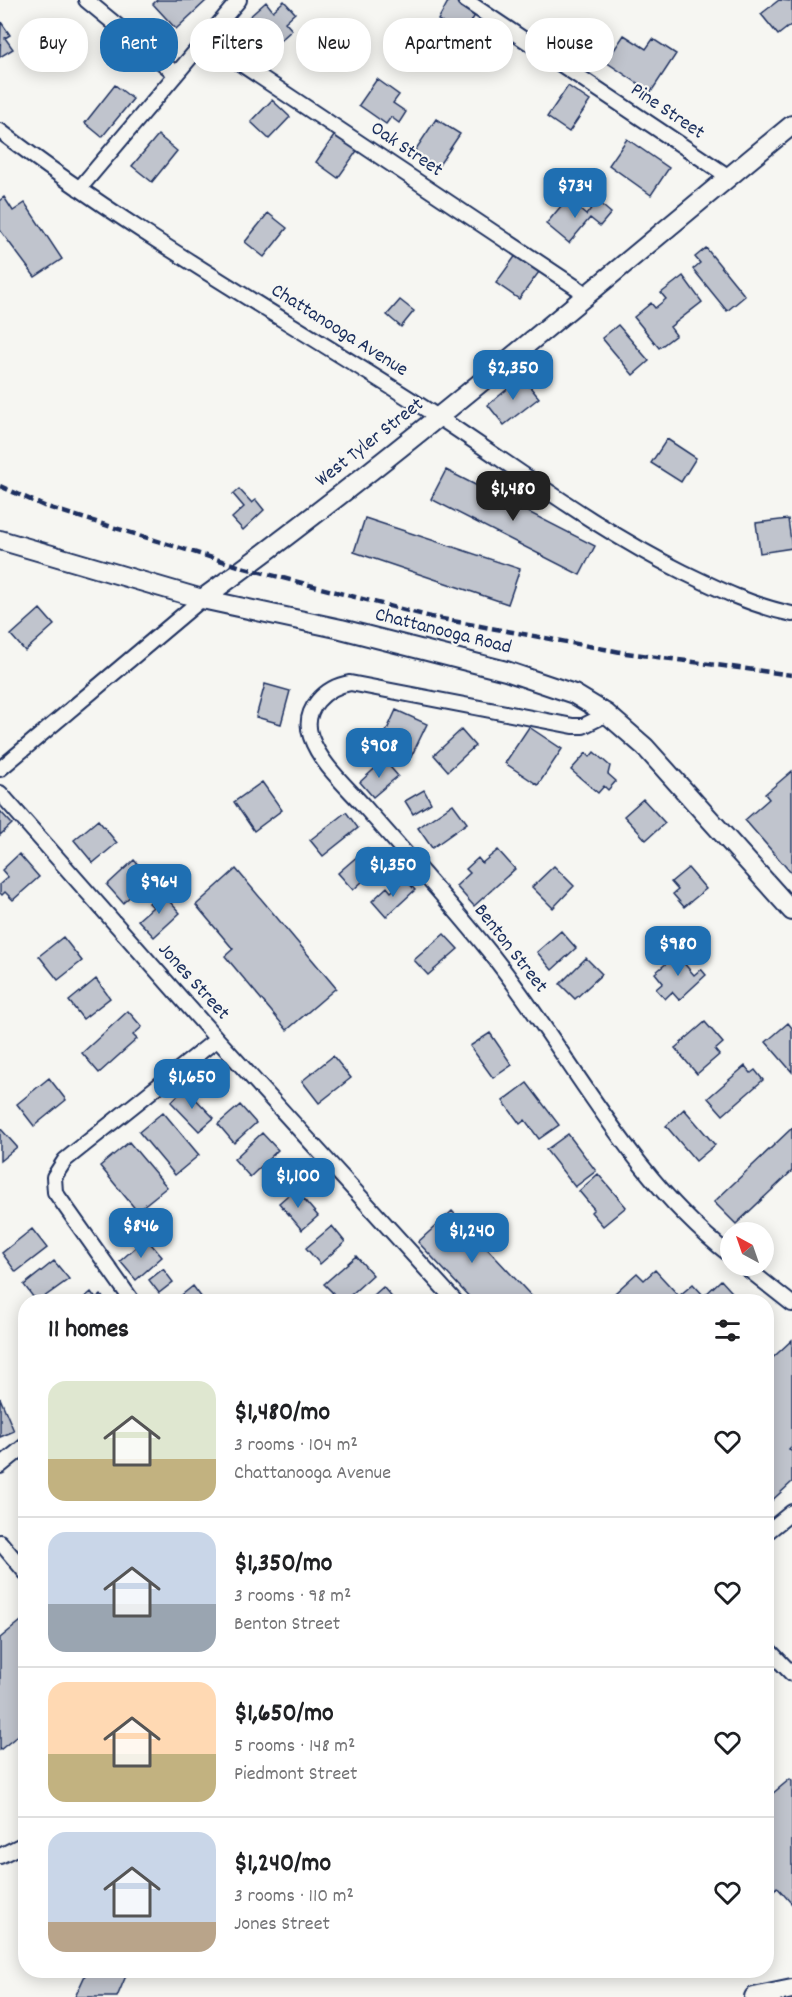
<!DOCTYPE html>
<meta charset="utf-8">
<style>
body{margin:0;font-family:Dekko,sans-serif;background:#f2f2f2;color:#202124;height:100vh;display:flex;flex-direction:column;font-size:22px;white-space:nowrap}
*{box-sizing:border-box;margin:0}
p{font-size:20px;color:#757577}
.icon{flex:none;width:33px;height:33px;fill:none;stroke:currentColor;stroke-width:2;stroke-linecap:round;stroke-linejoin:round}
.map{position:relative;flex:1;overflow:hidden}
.sheet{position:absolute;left:18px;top:1294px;width:756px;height:684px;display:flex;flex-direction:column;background:#fff;border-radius:24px;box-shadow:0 3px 15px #0003}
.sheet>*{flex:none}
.guide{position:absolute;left:18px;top:18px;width:756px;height:54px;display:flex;gap:12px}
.needle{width:39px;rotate:320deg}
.buttons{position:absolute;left:720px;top:1222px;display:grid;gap:12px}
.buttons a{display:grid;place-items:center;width:54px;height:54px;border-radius:50%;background:#fff;box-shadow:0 3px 15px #0003;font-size:30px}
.price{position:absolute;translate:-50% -51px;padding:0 14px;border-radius:12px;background:#1f6fb2;color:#fff;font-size:20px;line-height:39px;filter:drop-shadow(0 2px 3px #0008)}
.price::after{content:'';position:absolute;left:50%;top:36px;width:18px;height:14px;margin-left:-9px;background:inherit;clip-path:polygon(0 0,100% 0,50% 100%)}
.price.on{background:#222;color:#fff}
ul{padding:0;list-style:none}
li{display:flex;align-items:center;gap:18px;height:150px;padding:0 30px}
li+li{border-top:2px solid #e0e0e0}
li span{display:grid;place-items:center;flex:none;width:168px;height:120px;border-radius:18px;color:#555}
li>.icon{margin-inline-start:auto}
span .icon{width:72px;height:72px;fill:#fffc;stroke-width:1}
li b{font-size:26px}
h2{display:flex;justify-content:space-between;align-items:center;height:72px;padding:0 30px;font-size:26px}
.chip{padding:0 21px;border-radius:24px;background:#fff;box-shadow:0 3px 15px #0003;font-size:21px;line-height:54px}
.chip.on{background:#1f6fb2;color:#fff}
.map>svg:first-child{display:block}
.building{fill:#c0c4cd;stroke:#1b2f5e;stroke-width:1.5}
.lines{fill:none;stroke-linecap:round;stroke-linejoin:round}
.street-casing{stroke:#1b2f5e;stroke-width:18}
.secondary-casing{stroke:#1b2f5e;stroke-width:22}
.street{stroke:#f6f6f2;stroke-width:14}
.secondary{stroke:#f6f6f2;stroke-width:18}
.rail{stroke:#1b2f5e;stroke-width:4.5;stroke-dasharray:9 4.5;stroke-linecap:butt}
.labels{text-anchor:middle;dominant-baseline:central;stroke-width:4.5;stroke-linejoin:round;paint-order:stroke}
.street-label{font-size:20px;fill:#1b2f5e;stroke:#f6f6f2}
</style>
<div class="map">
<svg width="792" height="1997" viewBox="0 0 792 1997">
<rect width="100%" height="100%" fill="#f6f6f2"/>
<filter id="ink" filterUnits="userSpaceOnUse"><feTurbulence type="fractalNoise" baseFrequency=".0167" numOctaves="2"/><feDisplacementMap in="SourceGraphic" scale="12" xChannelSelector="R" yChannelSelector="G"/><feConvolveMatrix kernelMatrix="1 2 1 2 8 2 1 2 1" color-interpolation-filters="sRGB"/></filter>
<g filter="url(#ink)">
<!-- building -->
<path class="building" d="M157,0H207L176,29L153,4Z
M449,0H456L477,12L463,35L438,20Z
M779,0L792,1V24L778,35L761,14Z
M284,1L295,13L285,22L292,30L273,47L247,19L266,2L273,11Z
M1,22L10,35L5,38L13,49L0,57Z
M624,35L646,49L653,39L676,54L651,92L606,62Z
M377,79L399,95L393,103L406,112L399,123L391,117L386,124L359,105Z
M115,85L133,99L102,137L85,123Z
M568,86L590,101L569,132L547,117Z
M272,100L290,117L269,139L251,122Z
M436,119L460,134L437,168L414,152Z
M336,133L359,148L338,178L316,162Z
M158,135L177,151L152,182L132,166Z
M627,139L669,168L651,195L609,165Z
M4,197L13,211L25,203L62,259L35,277L0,230V200Z
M567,199L586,215L597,201L611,213L600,226L590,218L569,243L546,224Z
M268,213L287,228L264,257L245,242Z
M706,248L745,296L727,311L693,269L700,263L695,257Z
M519,251L542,268L519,299L496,283Z
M683,276L702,302L670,327L676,335L659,348L634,317L651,303L655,308L666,299L661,293Z
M400,300L414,311L401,327L387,315Z
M618,325L649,361L633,375L602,338Z
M522,377L539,398L504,425L488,405Z
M667,439L696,458L681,482L651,463Z
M446,470L595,546L580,575L431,499Z
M239,489L252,503L256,500L264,510L243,530L232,518L244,507L233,494Z
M365,518L520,569L508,604L354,552Z
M788,519L792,548L760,553L756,523Z
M40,609L54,625L25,651L11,635Z
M265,684L290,691L281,724L256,717Z
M396,710L427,724L411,757L381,743Z
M529,727L562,749L538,785L505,763Z
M461,730L475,746L448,771L434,755Z
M594,752L610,766L608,774L616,781L608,790L604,786L598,793L571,770L586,753L590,757Z
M384,760L398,776L373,797L360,782Z
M792,771V874L745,820L769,799L765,794Z
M262,782L282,810L254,831L234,802Z
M424,790L431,803L413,814L405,801Z
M643,799L665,823L646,840L624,816Z
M453,804L467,823L432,848L418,828Z
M0,811L12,824L0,835Z
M346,812L358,828L323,856L310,840Z
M98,820L117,843L93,863L74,840Z
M367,848L382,864L353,890L338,873Z
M498,850L515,869L474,906L456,886L470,873L466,869L478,858L482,863Z
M19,854L39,877L13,900L5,892L2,895L0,893V884L8,877L2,870Z
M134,860L150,878L123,903L107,885Z
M554,866L574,886L553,908L532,887Z
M688,868L706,889L684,907L673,894L678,890L671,882Z
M236,869L336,988L287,1030L225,956L233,949L196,905Z
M405,879L415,890L386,917L372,901L387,887L391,892Z
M161,892L180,913L154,937L138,920L153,907L149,903Z
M561,931L576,948L552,970L537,952Z
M444,934L458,949L428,975L414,960Z
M63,937L82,961L58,980L39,956Z
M683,949L689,955L682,961L694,975L701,969L706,975L679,1000L672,992L665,999L656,989L663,983L655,973Z
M586,958L602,974L575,999L560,984Z
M96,979L110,998L83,1019L69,1001Z
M128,1011L142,1027L133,1035L137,1039L99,1073L82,1053Z
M705,1022L723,1043L715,1050L719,1055L697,1074L675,1048Z
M788,1023L792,1028V1072L766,1042Z
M490,1033L512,1065L493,1078L470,1046Z
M333,1056L351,1078L319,1103L302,1081Z
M745,1066L751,1073L755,1070L763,1080L723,1115L708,1098Z
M49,1078L66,1100L34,1126L17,1104Z
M527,1083L559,1125L539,1139L525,1120L520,1124L503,1101Z
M185,1088L214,1118L199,1131L171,1102Z
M240,1105L256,1123L234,1143L218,1124Z
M684,1109L715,1145L696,1161L666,1126Z
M163,1112L199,1155L175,1175L139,1132Z
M0,1128L17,1147L0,1161Z
M792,1128V1171L736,1224L714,1202Z
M262,1133L278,1150L250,1177L234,1159Z
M568,1134L596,1171L575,1187L546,1150Z
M129,1142L167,1187L137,1211L100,1166Z
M294,1160L302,1170L284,1185L276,1176Z
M598,1174L626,1207L603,1226L591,1212L594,1209L579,1191Z
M295,1189L318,1216L302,1230L279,1203Z
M452,1211L537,1302H474L418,1242Z
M332,1226L345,1242L320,1264L306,1248Z
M32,1229L47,1248L16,1272L2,1253Z
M146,1238L162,1257L136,1280L120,1261Z
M356,1256L373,1275L343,1302H333L328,1297L333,1293L324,1284Z
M54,1261L69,1279L37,1302L24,1285Z
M163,1269L173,1282L159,1293L149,1280Z
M655,1270L679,1296L693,1284L704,1296L721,1280L741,1302H605L637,1273L644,1280Z
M193,1286L205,1302H173Z
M383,1287L396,1302H366Z
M91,1292L96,1299L101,1295L106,1302H79Z
M792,1340V1446L789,1449L792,1452V1482L766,1506V1364Z
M0,1398L14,1431L0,1437Z
M26,1617V1729L0,1750V1638Z
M790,1779L792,1781V1904L777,1887L772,1892L766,1886V1799Z
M87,1971H128L117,1997H75Z"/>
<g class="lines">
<!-- street casing -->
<g class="street-casing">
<path id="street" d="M86,0L176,74
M465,0L729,177
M205,40L586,294
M0,131C138,237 292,322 438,417C519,470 596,529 683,572C718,589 753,606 792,614
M79,189L239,0
M607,714L583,726H573L350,683C326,687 301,709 311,737C320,763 345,785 363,805C405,853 448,900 488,950C570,1052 626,1174 730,1255
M0,769L202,599
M0,793L217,1039L456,1302
M744,1266L792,1304
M133,1302L55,1192L54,1177L65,1160L217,1039
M0,1466L26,1445
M766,1533L792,1512
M0,1542L26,1573
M766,1647L792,1674
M0,1856L26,1843"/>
</g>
<!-- secondary casing -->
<g class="secondary-casing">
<path id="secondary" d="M0,540L202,599L341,629L506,671L574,694L607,714L645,747L792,911
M202,599C406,451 597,285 792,125
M754,1997L792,1989"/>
</g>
<!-- street -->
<use href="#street" class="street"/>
<!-- secondary -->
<use href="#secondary" class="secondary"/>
<!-- rail -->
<path class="rail" d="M0,486L44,506L245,568L431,617L626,653L792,675"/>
</g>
</g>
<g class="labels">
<!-- street labels -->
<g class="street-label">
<text transform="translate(667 112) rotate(34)">Pine Street</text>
<text transform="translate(406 150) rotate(34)">Oak Street</text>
<text transform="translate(339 331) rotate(32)">Chattanooga Avenue</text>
<text transform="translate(370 443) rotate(-38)">West Tyler Street</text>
<text transform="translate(443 632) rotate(14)">Chattanooga Road</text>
<text transform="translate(510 949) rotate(52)">Benton Street</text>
<text transform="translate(193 982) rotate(48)">Jones Street</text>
</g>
</g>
</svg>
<div class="buttons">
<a><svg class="needle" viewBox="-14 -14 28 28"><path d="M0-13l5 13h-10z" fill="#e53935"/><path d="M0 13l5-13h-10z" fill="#757577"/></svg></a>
</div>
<b class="price" style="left:575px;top:219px">$734</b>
<b class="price" style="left:513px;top:401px">$2,350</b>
<b class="price on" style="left:513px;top:522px">$1,480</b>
<b class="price" style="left:379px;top:779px">$908</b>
<b class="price" style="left:393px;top:898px">$1,350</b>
<b class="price" style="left:159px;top:915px">$964</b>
<b class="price" style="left:678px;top:977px">$980</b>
<b class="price" style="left:192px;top:1110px">$1,650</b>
<b class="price" style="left:298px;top:1209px">$1,100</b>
<b class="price" style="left:141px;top:1259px">$846</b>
<b class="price" style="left:472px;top:1264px">$1,240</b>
<div class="guide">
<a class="chip">Buy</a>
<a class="chip on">Rent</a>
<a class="chip">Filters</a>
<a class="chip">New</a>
<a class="chip">Apartment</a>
<a class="chip">House</a>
</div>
<section class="sheet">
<h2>11 homes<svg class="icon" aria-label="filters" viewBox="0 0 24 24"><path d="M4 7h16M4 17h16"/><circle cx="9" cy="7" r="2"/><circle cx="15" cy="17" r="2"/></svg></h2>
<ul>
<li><span style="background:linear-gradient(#dfe7d0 65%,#c2b280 0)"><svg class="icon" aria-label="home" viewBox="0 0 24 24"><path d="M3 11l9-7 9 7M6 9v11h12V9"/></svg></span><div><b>$1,480/mo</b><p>3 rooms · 104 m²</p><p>Chattanooga Avenue</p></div><svg class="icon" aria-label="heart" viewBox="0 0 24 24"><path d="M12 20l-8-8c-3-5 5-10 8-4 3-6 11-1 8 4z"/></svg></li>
<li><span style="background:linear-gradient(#c9d6e8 60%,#9aa5b1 0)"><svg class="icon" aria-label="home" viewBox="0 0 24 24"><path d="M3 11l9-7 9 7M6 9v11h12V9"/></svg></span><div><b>$1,350/mo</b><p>3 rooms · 98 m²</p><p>Benton Street</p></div><svg class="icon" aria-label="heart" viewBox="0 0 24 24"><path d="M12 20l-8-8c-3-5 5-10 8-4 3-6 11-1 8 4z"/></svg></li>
<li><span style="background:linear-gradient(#ffd9b3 60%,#c2b280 0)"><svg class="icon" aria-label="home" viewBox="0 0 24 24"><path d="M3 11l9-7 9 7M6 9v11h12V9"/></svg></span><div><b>$1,650/mo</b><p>5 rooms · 148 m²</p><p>Piedmont Street</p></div><svg class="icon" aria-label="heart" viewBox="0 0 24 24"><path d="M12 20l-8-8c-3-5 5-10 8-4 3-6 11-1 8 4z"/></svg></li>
<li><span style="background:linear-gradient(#c9d6e8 75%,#b9a48a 0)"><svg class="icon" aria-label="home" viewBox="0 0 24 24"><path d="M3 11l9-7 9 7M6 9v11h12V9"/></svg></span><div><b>$1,240/mo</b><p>3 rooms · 110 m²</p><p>Jones Street</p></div><svg class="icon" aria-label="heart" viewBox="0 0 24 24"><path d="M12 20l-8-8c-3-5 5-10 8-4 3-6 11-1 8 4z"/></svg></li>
</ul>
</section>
</div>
